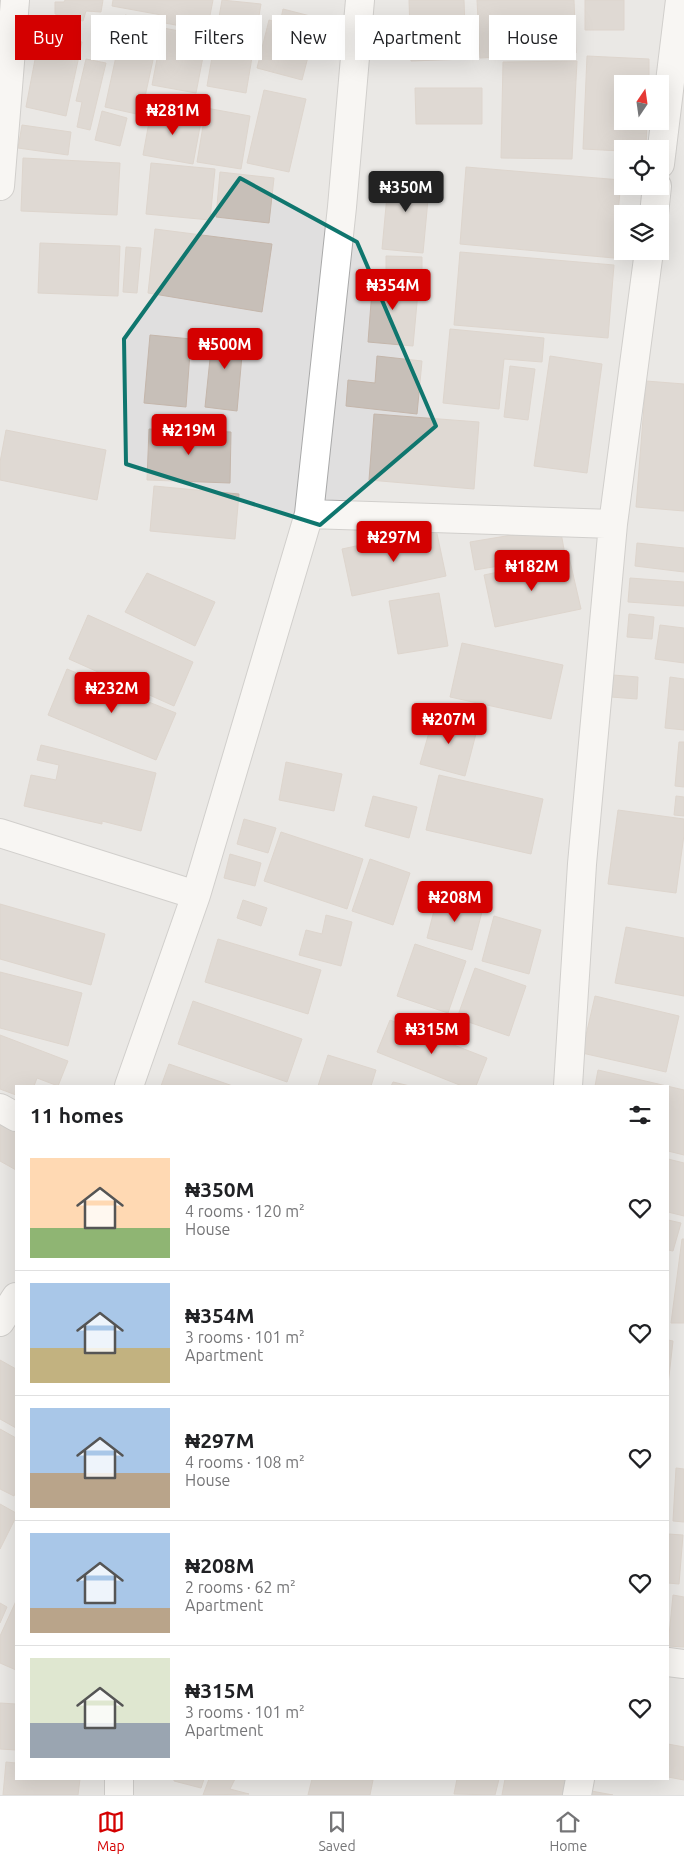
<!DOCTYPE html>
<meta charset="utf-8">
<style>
body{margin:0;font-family:Ubuntu,sans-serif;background:#f2f2f2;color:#202124;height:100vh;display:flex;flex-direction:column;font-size:19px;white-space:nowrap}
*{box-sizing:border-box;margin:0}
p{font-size:16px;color:#757577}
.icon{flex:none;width:28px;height:28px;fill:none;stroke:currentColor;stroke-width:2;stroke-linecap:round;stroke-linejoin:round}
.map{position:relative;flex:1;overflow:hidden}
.side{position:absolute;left:15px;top:1085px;width:654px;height:695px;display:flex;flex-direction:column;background:#fff;border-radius:0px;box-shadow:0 5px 20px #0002}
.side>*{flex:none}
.top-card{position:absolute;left:15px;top:15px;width:655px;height:45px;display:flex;gap:10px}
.needle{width:32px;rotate:13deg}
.tools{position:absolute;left:614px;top:75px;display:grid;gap:10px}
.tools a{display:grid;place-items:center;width:55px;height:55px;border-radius:0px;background:#fff;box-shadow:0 5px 20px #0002;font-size:25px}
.price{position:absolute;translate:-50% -42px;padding:0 11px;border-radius:5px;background:#d40000;color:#fff;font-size:16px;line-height:32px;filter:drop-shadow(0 1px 2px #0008)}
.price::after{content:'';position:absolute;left:50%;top:30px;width:15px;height:11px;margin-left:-8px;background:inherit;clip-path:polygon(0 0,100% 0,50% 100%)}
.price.on{background:#222;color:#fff}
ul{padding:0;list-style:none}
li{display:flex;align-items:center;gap:15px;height:125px;padding:0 15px}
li+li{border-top:1px solid #e0e0e0}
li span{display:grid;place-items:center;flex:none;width:140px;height:100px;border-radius:0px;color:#555}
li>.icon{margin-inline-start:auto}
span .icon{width:60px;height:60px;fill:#fffc;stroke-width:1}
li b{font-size:21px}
h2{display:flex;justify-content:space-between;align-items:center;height:60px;padding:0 15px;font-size:21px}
.pill{padding:0 18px;border-radius:0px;background:#fff;box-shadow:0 5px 20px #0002;font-size:18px;line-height:45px}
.pill.on{background:#d40000;color:#fff}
.menu{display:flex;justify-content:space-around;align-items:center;height:70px;border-top:1px solid #e0e0e0;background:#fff;font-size:14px;color:#757577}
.menu a{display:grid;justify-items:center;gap:2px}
.menu .on{color:#d40000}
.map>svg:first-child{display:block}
.residential{fill:#e0dfdf;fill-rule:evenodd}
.building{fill:#c7bfb8;stroke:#c4b6ab}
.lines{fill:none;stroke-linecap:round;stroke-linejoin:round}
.street-casing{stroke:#a9a9a9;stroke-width:30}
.street{stroke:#fff;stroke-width:28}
.marked{fill:none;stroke:#0f766e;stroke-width:4;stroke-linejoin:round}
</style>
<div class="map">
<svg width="684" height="1795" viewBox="0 0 684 1795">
<rect width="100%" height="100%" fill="#f2efe9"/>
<!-- residential -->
<path class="residential" d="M0,0H684V1795H0ZM622,84H660V121H622ZM622,149H660V186H622ZM622,214H660V251H622ZM16,1086H668V1779H16Z"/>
<!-- building -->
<path class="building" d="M65,0H103L101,12L86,11L83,21L55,14V2H64Z
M113,0H213L207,31L165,23L167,16L112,6Z
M222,0L261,4L246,93L207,86Z
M409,0H464L466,59L411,61Z
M477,0H574L576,53L480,58Z
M585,0H624V30H585Z
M283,9L318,18L302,80L257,68L269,20L280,23Z
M125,15L161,23L141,115L105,107Z
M163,28L207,36L196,93L152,85Z
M40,33L82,42L66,116L26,107Z
M587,56L649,59V84H622V121H647L646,149H622V151L583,149Z
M86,59L106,63L90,130L77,127L82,102L76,101Z
M577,61L572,159L501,158L503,62Z
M415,88H482V124H416Z
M264,90L306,99L289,172L247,163Z
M158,108L202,116L193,164L143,155L149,122L155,123Z
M206,108L250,116L241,169L197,162Z
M102,111L127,118L120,146L95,140Z
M22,125L71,132L68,155L18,148Z
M23,158L120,163L117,215L21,211Z
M151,163L215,169L210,220L146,214Z
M466,167L621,180L614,258L460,244Z
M220,172L274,178L269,223L216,217Z
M389,174L430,178L423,253L382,249Z
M155,229L272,244L262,312L148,293Z
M40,243L120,246L118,296L38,293Z
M126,247L141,248L137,293L123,292Z
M460,252L614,265L608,338L454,325Z
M386,256L422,257V274L386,273Z
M373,277L419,281L413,346L368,342Z
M450,329L544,338L542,362L504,359L499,409L443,403Z
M213,330L244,333L237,411L205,407Z
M150,335L191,339L186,407L144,403Z
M377,356L422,361L417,414L346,406L348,380L375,383Z
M550,356L602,364L587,473L534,466Z
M510,366L535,369L528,420L504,417Z
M646,381L684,384V511L636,507Z
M374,414L479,422L474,489L369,480Z
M149,429L231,432L230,483L147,480Z
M6,430L106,450L97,500L0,480V462Z
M154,486L239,494L235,539L150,531Z
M560,527L565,555L475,570L470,542Z
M436,529L446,576L352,596L342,549Z
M637,543L684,548V572L635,566Z
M569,557L581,609L495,627L484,575Z
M147,573L215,602L195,646L125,612Z
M630,578L684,582V606L628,602Z
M439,593L448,646L398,654L389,601Z
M629,614L654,617L652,639L627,637Z
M88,615L193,662L174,706L69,659Z
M660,625L684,628V663L655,659Z
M462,643L563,665L551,719L450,697Z
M67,669L176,713L156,760L48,715Z
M613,675L638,677L637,699L611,697Z
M670,677L684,679V730L665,728Z
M434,715L478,726L465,776L420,764Z
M679,742H684V787L675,786Z
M41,745L156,773L141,831L102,821V824L24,806L31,775L56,780L59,765L37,760Z
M286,762L342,774L334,811L279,800Z
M439,775L543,799L531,854L426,830Z
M373,796L417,807L409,838L365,826Z
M676,796L684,797V816L674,815Z
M618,810L684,819V835L676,893L608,884Z
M244,819L276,828L268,853L237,844Z
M281,832L363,859L347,909L264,881Z
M230,854L261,863L255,886L224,878Z
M370,859L410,873L393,925L352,911Z
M438,895L483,908L472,950L427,938Z
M243,900L267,908L261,926L237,918Z
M0,904L105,934L91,985L0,959Z
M326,915L352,922L341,966L299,955L306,930L322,934Z
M494,916L541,930L529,974L482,961Z
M626,927L684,938V996L615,983Z
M218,939L321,970L308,1014L205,982Z
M415,944L466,961L448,1013L397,996Z
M475,968L526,986L509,1036L457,1018Z
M0,972L82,993L68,1046L0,1028Z
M595,996L679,1016L666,1072L582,1053Z
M193,1001L302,1039L287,1082L178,1044Z
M390,1020L487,1058L476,1086H462L377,1052Z
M0,1035L68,1061L58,1086L37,1078L34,1086H16V1095L0,1089Z
M328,1055L376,1070L371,1086H318Z
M169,1064L233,1086H161Z
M598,1070L684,1090V1155L668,1151V1086H595Z
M393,1082L410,1086H391Z
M0,1116L16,1124V1170L0,1161Z
M668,1159L684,1163V1216L668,1212Z
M668,1220L681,1223L673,1251L668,1250Z
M682,1239H684V1323H671Z
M668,1340L673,1341L668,1385Z
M0,1360L16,1369V1428L0,1419Z
M0,1429L16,1438V1491L14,1496L0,1489Z
M676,1468L684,1469V1522L673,1521Z
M0,1504L16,1513V1517L0,1549Z
M668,1534L683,1535L679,1584L668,1583Z
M673,1595L684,1597V1647L668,1646Z
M16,1601V1670L0,1663V1636Z
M0,1603L7,1607L0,1623Z
M0,1703L16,1704V1750L0,1749Z
M668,1744L684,1747V1780L668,1777Z
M6,1762L16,1763V1779H80L78,1795H3Z
M174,1779H204L201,1788L174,1781Z
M209,1779H235L230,1789L249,1794L203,1795Z
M312,1779H368L373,1780L370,1795H308Z
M457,1779H499L495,1795L454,1794Z
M505,1779H569L566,1795H502Z
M586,1790L613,1795H585Z"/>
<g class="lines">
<!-- street casing -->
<g class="street-casing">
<path id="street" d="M660,164L680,0
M0,186L15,0
M654,214L657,186
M309,514L613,524
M0,833L196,895
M129,1086L196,895L309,514L342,207L360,0
M568,1086L582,864L613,524L649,251
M0,1108L16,1117
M0,1322L16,1297
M668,1662L684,1664
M119,1795V1779
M577,1795L580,1779"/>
</g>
<!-- street -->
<use href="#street" class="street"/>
</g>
<!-- marked area -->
<path d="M0 0H684V1795H0ZM240,178L357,242L436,426L320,525L126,464L124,339Z" fill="#f2efe9" fill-opacity=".55" fill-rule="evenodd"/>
<path class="marked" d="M240,178L357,242L436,426L320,525L126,464L124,339Z"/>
</svg>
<div class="tools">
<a><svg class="needle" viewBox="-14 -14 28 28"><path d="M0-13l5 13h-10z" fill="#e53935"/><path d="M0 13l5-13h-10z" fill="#757577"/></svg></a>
<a><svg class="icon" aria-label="locate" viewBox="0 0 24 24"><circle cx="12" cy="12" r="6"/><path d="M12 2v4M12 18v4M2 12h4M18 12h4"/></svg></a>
<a><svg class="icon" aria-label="layers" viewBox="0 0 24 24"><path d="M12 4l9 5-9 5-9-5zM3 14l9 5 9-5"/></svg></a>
</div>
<b class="price" style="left:173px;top:136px">₦281M</b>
<b class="price on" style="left:406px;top:213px">₦350M</b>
<b class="price" style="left:393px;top:311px">₦354M</b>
<b class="price" style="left:225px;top:370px">₦500M</b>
<b class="price" style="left:189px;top:456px">₦219M</b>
<b class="price" style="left:394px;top:563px">₦297M</b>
<b class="price" style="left:532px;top:592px">₦182M</b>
<b class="price" style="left:112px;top:714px">₦232M</b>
<b class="price" style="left:449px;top:745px">₦207M</b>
<b class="price" style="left:455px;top:923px">₦208M</b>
<b class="price" style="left:432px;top:1055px">₦315M</b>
<div class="top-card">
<a class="pill on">Buy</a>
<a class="pill">Rent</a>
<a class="pill">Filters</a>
<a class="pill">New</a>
<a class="pill">Apartment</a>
<a class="pill">House</a>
</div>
<section class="side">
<h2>11 homes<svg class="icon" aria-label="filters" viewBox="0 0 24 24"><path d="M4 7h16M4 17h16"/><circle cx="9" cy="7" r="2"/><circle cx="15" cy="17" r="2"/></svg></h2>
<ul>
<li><span style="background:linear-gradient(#ffd9b3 70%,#8fb573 0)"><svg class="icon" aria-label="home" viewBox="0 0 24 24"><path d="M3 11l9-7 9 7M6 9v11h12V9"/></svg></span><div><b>₦350M</b><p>4 rooms · 120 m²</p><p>House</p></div><svg class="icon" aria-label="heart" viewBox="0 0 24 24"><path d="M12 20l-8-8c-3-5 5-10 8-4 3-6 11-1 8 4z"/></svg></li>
<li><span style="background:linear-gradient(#a9c7e8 65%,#c2b280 0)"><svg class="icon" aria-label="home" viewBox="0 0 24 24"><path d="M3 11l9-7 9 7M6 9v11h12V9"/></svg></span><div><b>₦354M</b><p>3 rooms · 101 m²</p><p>Apartment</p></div><svg class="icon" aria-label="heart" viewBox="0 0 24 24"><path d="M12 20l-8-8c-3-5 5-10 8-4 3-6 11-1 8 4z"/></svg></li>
<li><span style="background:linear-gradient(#a9c7e8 65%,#b9a48a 0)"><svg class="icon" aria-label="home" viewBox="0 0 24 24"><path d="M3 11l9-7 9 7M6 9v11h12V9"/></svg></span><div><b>₦297M</b><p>4 rooms · 108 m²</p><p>House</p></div><svg class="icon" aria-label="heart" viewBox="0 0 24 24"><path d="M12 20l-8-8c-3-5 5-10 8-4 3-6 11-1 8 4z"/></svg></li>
<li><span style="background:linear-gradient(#a9c7e8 75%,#b9a48a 0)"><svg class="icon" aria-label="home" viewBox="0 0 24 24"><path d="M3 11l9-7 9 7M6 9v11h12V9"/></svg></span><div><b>₦208M</b><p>2 rooms · 62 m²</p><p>Apartment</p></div><svg class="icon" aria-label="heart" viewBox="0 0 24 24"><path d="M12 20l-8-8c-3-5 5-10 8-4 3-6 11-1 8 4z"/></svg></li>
<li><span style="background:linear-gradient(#dfe7d0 65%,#9aa5b1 0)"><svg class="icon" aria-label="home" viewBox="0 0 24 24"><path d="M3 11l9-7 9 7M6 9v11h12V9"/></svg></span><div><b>₦315M</b><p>3 rooms · 101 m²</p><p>Apartment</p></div><svg class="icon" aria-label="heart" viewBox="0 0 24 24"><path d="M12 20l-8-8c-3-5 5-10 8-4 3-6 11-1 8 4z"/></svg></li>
</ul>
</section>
</div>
<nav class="menu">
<a class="on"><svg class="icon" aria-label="map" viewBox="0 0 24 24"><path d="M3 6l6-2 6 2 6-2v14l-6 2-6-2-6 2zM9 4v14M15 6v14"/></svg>Map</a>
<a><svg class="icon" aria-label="saved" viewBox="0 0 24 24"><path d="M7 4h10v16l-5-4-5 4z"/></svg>Saved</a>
<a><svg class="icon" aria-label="home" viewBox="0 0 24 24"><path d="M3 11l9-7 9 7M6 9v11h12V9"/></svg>Home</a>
</nav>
